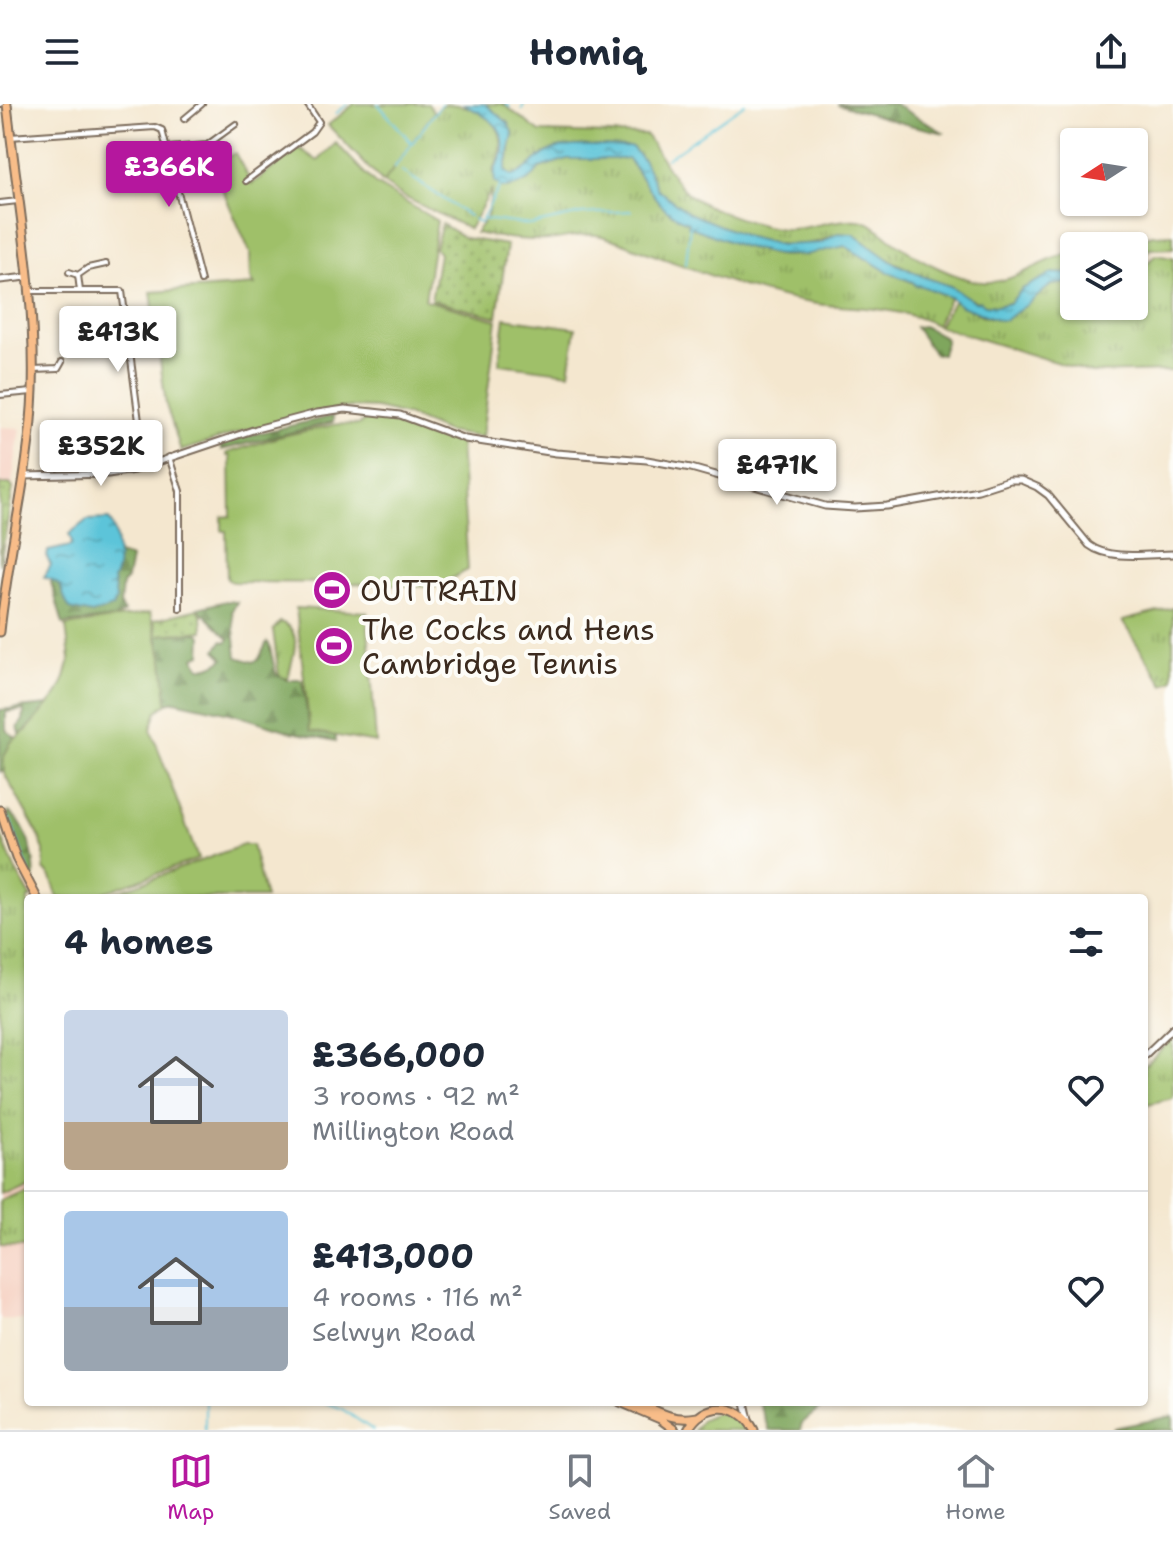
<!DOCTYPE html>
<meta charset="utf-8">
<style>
body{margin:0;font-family:"Shantell Sans",sans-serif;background:#f6f6f7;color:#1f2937;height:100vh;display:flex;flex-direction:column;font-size:30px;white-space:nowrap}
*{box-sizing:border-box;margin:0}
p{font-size:26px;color:#747a83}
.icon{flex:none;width:44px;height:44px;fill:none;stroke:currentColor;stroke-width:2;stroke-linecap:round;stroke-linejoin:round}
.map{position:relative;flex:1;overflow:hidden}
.sheet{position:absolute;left:24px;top:790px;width:1124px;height:512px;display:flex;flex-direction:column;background:#fff;border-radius:8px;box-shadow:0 2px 6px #0004}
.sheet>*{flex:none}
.needle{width:52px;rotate:258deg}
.fabs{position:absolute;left:1060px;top:24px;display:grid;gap:16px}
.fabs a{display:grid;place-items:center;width:88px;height:88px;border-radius:8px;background:#fff;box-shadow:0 2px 6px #0004;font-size:40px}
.price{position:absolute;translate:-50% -68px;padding:0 18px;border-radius:8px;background:#fff;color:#222;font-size:26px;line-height:52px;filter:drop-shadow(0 2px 4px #0008)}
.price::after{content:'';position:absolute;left:50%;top:48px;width:24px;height:18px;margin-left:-12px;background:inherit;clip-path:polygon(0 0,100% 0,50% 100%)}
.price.active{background:#b5179e;color:#fff}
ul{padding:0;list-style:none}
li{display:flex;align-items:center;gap:24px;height:200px;padding:0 40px}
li+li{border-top:2px solid #e0e1e3}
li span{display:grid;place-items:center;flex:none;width:224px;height:160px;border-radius:8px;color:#555}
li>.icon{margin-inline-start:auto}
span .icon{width:96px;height:96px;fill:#fffc;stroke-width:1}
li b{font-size:34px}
h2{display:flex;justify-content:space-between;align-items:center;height:96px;padding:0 40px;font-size:34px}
header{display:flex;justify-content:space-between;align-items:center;height:104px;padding:0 40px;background:#fff;font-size:36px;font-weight:700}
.dock{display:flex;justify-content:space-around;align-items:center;height:112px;border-top:2px solid #e0e1e3;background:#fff;font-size:22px;color:#747a83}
.dock a{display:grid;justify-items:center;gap:4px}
.dock .active{color:#b5179e}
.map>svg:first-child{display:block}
.built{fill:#f6d2c3}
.grass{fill:url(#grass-tufts);stroke:#6d7544;stroke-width:2}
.forest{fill:url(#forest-firs);stroke:#5d683e;stroke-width:2}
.park{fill:#9fc069;stroke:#6d7544;stroke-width:2}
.garden{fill:url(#garden-dots);stroke:#6d7544;stroke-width:2}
.water{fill:url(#water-ripples);stroke:#4c777c;stroke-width:2}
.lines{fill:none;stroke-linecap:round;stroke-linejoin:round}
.stream{stroke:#5cc4d9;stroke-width:2}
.minor-casing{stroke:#7c6c5c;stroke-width:8}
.tertiary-casing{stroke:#7c6c5c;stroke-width:9}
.primary-casing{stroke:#7c6c5c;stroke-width:11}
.minor{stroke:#fff;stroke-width:4}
.tertiary{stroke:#fff;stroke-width:5}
.primary{stroke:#f8bd89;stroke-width:7}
.labels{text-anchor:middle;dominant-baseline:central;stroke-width:8;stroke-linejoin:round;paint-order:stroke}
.poi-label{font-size:30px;fill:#3b2a1e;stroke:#fdfcf7;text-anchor:start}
</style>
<header><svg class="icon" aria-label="menu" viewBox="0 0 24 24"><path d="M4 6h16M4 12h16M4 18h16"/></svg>Homiq<svg class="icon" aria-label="share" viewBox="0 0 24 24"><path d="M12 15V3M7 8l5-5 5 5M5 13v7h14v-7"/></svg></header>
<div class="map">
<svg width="1173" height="1326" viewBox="0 0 1173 1326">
<defs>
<pattern id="grass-tufts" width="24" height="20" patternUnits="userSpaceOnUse" patternTransform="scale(2)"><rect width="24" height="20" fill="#9fc069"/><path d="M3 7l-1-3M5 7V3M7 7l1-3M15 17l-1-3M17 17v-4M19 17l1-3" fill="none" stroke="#839c56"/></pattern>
<pattern id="forest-firs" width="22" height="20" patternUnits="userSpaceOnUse" patternTransform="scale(2)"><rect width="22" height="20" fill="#7fa65d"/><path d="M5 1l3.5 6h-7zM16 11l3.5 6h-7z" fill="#69874c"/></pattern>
<pattern id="garden-dots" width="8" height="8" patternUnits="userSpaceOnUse" patternTransform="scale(2)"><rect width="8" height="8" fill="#9fc069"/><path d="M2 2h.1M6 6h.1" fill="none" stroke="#839c56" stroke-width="1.8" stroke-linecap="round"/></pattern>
<pattern id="water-ripples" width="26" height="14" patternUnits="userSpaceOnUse" patternTransform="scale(2)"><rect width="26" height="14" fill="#5cc4d9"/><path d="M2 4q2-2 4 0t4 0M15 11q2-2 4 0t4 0" fill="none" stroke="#4d9faf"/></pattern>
</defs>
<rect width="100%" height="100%" fill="#fdfcf7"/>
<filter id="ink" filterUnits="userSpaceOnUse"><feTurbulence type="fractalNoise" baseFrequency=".0125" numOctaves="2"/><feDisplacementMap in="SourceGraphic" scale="16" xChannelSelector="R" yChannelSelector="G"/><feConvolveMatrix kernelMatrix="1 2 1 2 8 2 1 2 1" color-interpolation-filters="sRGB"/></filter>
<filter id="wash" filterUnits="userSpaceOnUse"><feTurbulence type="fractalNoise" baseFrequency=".006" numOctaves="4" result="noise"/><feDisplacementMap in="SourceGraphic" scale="32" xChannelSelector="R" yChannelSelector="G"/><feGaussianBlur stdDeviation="1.8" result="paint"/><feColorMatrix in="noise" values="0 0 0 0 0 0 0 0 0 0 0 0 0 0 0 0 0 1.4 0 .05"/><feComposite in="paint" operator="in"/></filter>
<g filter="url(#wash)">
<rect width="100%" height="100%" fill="#f4e7cf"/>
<!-- built -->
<path class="built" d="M0,323L20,324L0,461Z
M0,738L35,794H28V1216L0,1215Z"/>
<!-- grass -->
<path class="grass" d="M444,0C485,0 517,25 493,67L505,84C518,81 534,77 539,64L567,55H628C647,79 658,108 689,118V122C714,125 747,146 777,151C800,154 822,144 845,142L890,169L950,193L936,221C898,202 857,205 817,200C760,192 707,170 654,151C636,145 615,134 596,131C579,129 564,135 548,136C523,137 500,134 475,129L487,113L492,85L469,125L402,92L383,79L434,8Z
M485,0H503L540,28L646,31C659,48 669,71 684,86C700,104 767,126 791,125C813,124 836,114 858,116C873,117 886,133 899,141C920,156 956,175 982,178C1014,181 1043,154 1074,148V170H1052L1010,199L997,202L985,201L965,193L950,182L924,173L838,130C820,139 799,143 779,140C746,136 677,111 657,85C647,71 643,57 631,43C610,43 574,39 554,45C537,51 529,67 512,73L505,67L510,48L508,19Z
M1173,130V144L1150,145L1134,158V142H1113L1153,131Z
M1156,151L1173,154V267L1091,269L938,222L954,196L983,212L1004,216L1051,181L1074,178V202H1134V170Z
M1173,504V576L1164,581L1122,517Z
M280,518C307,527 290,557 288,576L279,572L273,526Z
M0,729L15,765L32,794H28V1076L0,1089Z
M1173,934V994L1144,1001V962Z
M28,1083V1144L0,1143V1096Z
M718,1308L739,1313L749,1326H694L702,1315Z"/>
<!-- forest -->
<path class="forest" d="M837,0H894L945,29L909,21Z
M923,222L943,232L946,237L942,250H934L915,223Z
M333,312V318L221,346L220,341L233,335Z
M118,450L131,454L127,475L122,480L120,502L124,508L116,514L63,520L50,475L52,474L59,480L70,505C92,506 98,515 116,496L112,475L117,468L115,452Z
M226,497L237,498L232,507L237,553L253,558L259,555L267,538L269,540L276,570L288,576H302L310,626L336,630V637L292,628L230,609L175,597L167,599L163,557L157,531L198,529L202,532L201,550L194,553L200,564C207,565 220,559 224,554L216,546L222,537L226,538L229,535L198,504Z
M48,601L27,626L20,630L18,624L23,616L24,606L6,608V626L16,634L4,653V666L0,668V606Z
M9,708C28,721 38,760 33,781L19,756L6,714Z
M758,1298H828L802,1319L800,1326H769Z
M1173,1312V1326H1113L1114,1324Z"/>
<!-- park -->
<path class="park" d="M354,0H428L434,8L383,79L328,21Z
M336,39L374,79L437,117L425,196L497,216L482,333L447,328L409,312L376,304L350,303L243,327L181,347L166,301L151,188L255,181L251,175L250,148L212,62L235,49L252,80L299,44L318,57Z
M505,214L576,224L569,269L499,260Z
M365,310L460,339L468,466L435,483L347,479L232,478L227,475L226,427H222V413L231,412L230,352H227V349L282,332L338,320L358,321L363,318Z
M296,504L367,508L376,639L310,627Z
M150,509L163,557L167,599L157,607L151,625L198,755L88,794H58L51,773L44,765V747L39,732L4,669V653L11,638L27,626L57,591L65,574L70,555L66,522Z
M243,741H252L265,794H100Z"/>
<!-- garden -->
<path class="garden" d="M442,120L465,134L507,141L497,213L431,196L439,150L435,144Z
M0,380H10L13,384L0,461Z
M198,505L202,512L203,527L157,531L154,516Z"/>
<!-- water -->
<path class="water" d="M464,0H485L508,19L513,30L505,67L512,72C529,67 537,51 554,45C574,39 610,43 632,43L644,57L657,85L689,109L748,133L781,141L821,139L838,129L853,130L892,158L924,173L950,182L975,198L980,197L985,201L997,202L1010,199L1022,185L1052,169L1074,170V178L1051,181L1028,200L1005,216H999L961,202L950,193L919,181L916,182L913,178L890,169L845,142L804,151H778L741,142L688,122V118C657,108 647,78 628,55H567L539,64C534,77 516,83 503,84L495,78C492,61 501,61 503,47C507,20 483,12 464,0Z
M109,415C118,428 121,463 113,476L116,496L113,503L92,510L70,505C57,486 70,483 44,473L51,461L47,454L48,447L71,442L72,438L69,430L87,416Z"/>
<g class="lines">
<!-- stream -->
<path class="stream" d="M378,0L411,38
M506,0L510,3
M522,5L524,0
M335,10L348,0
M666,55L745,0
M394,64L441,0
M402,67L469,112
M500,82L482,115L531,121L581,110L631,107
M474,115L480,119L481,117
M686,160L690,121
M9,714L29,768
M205,1298V1326
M323,1298L342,1305L373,1326"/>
</g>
</g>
<g filter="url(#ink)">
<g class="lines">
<!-- minor casing -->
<g class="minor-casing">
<path id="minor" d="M0,0H1
M184,15L202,0
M10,33L155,23L162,26L201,177
M168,44L207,41L236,20
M246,77L312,28L319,18L307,0
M0,99L18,97
M69,168L78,171L80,187
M78,171L88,164L106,160
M30,187H122L143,348L149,362
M33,266L58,265L62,258
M0,291L32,288
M169,353L180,387V505"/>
</g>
<!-- tertiary casing -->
<g class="tertiary-casing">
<path id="tertiary" d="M0,176L27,173
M24,372L108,370L134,366L256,325L317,309L345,305L400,311L465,335L556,349L647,356L691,364L825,402L855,404L887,402L978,386L1009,376H1021L1037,383L1048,391L1089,441C1110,457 1148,450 1173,450
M1144,952L1173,924
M745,1298L749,1316"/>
</g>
<!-- primary casing -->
<g class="primary-casing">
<path id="primary" d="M0,528C8,447 30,367 33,286C36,191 17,94 7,0
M0,706L16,754L37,794
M620,1298L660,1315L675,1326
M637,1298C656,1307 674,1318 697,1313
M688,1326C703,1297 739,1297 754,1326"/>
</g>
<!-- minor -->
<use href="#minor" class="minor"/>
<!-- tertiary -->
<use href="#tertiary" class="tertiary"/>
<!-- primary -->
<use href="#primary" class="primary"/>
</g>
</g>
<!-- icons -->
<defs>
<g id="stadium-disc" transform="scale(2)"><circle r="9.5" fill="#b5179e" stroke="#fdfcf7"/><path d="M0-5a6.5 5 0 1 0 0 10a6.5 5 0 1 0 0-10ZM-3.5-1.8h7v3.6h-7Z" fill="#fff"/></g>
</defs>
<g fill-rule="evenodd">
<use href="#stadium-disc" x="332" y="486"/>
<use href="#stadium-disc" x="334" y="542"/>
</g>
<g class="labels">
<!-- poi labels -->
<g class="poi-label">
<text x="360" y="486">OUTTRAIN</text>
<text x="362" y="525">The Cocks and Hens<tspan x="362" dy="34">Cambridge Tennis</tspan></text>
</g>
</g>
</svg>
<div class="fabs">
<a><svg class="needle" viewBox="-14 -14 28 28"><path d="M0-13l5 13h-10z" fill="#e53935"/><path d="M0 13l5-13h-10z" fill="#747a83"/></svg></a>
<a><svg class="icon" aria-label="layers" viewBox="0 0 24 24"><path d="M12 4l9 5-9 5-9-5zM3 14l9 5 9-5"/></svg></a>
</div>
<b class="price active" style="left:169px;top:105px">£366K</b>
<b class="price" style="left:118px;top:270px">£413K</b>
<b class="price" style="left:101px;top:384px">£352K</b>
<b class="price" style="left:777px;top:403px">£471K</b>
<section class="sheet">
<h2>4 homes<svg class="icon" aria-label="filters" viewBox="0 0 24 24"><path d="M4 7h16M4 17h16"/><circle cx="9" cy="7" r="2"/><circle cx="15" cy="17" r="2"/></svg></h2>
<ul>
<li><span style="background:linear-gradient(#c9d6e8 70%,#b9a48a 0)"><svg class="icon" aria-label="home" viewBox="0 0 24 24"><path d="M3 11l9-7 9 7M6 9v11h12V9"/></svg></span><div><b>£366,000</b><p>3 rooms · 92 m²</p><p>Millington Road</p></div><svg class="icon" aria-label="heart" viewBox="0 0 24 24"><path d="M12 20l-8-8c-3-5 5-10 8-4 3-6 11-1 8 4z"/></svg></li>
<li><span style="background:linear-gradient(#a9c7e8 60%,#9aa5b1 0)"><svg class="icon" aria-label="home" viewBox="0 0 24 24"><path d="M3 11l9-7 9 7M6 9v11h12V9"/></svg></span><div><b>£413,000</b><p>4 rooms · 116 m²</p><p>Selwyn Road</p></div><svg class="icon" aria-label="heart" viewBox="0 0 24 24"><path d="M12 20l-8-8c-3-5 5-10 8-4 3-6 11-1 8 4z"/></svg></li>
</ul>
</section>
</div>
<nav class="dock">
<a class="active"><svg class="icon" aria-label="map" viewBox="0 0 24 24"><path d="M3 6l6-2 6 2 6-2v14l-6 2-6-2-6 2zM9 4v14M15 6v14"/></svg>Map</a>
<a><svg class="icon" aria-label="saved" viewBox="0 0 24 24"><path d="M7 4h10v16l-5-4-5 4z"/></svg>Saved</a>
<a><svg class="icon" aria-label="home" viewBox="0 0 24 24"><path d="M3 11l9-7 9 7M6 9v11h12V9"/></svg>Home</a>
</nav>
